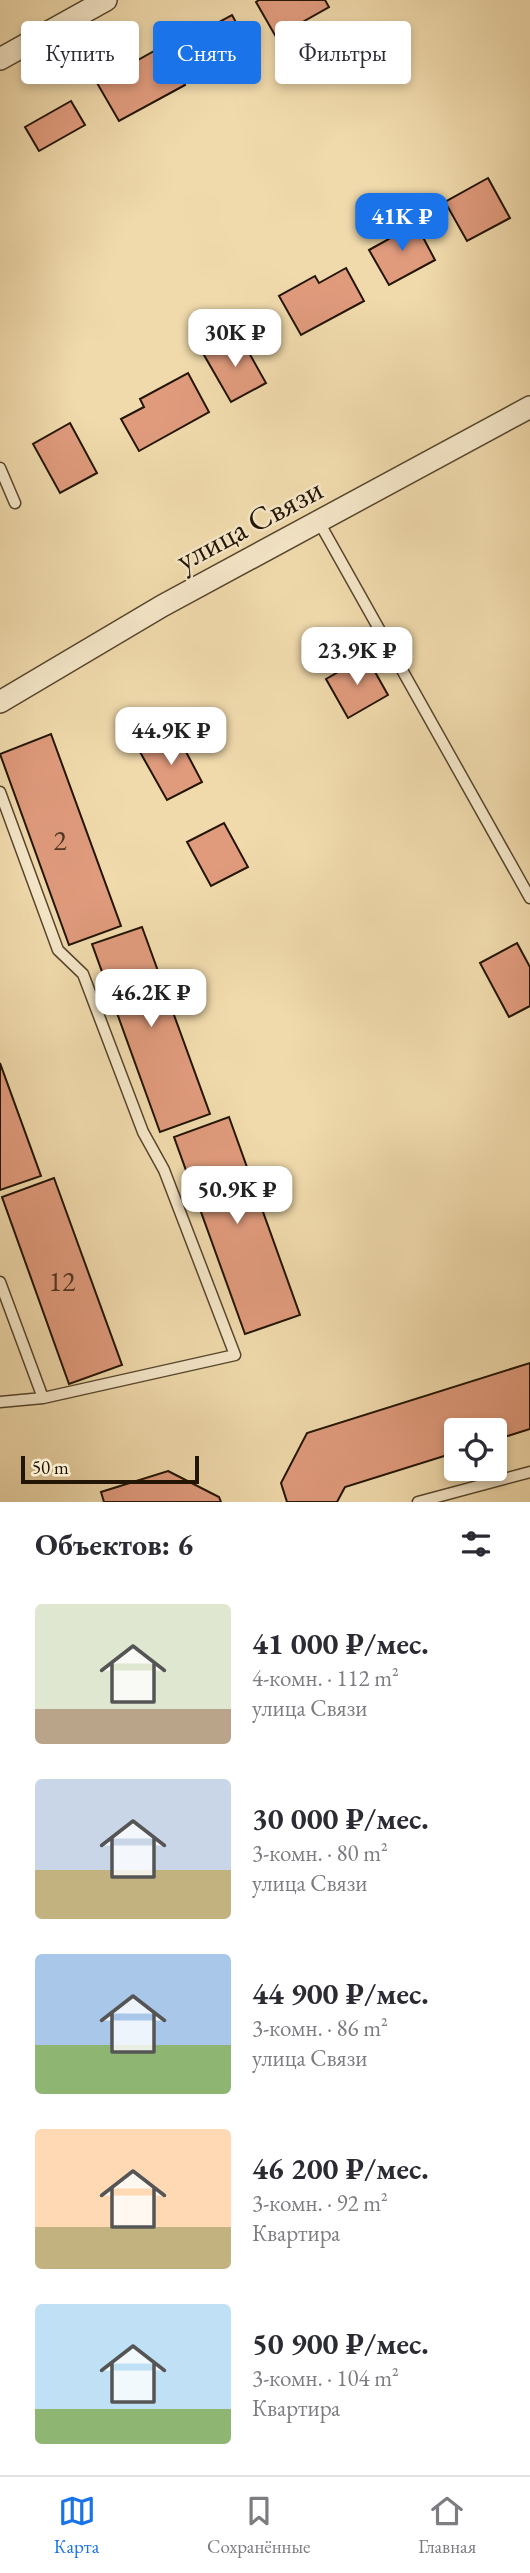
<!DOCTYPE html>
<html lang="ru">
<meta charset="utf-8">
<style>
body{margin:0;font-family:"EB Garamond",serif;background:#f7f7f7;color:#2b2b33;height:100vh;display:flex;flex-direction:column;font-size:26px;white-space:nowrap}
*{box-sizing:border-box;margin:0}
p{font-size:23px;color:#7c7c81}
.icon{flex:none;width:38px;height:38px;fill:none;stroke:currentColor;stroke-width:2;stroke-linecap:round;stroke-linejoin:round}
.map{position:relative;height:1502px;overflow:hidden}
.panel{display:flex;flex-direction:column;background:#fff;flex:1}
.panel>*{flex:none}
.hud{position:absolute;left:21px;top:21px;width:488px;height:63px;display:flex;gap:14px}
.tools{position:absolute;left:444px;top:1418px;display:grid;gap:14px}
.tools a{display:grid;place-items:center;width:63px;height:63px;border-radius:7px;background:#fff;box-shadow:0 4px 10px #0003;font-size:35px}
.scale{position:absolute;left:21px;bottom:18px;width:178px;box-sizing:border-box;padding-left:7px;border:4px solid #221503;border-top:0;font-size:19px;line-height:24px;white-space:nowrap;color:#221503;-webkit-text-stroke:5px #f5e7c9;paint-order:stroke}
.price{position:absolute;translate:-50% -60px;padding:0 16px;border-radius:14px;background:#fff;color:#222;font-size:23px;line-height:46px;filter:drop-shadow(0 2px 4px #0008)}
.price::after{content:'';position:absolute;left:50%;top:42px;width:21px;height:16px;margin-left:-10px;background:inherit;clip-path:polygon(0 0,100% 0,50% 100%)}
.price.on{background:#1a73e8;color:#fff}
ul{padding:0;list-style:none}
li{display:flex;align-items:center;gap:21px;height:175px;padding:0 35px}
li span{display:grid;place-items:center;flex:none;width:196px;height:140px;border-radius:7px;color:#555}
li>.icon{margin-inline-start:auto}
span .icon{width:84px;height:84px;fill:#fffc;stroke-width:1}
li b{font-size:30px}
h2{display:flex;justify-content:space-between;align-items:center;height:84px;padding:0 35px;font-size:30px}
.chip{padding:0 24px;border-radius:7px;background:#fff;box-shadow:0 4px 10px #0003;font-size:24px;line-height:63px}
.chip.on{background:#1a73e8;color:#fff}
.tab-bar{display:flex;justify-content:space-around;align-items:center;height:98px;border-top:2px solid #e1e1e2;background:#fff;font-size:19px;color:#7c7c81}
.tab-bar a{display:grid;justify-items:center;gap:4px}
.tab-bar .on{color:#1a73e8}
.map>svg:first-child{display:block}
.building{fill:#e09b7d;stroke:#221503;stroke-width:2}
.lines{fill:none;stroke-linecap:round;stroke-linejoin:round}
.service-casing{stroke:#56462d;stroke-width:13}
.minor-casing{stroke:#56462d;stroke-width:24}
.service{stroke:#f5e7c9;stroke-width:10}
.minor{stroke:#f5e7c9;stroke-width:21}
.labels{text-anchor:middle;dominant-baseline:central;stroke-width:5;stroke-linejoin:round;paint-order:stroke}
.number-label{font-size:28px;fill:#523622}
.street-label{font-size:32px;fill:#221503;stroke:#f5e7c9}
</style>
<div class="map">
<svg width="530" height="1502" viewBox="0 0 530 1502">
<rect width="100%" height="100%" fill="#f0daac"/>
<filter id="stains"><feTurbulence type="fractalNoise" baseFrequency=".00286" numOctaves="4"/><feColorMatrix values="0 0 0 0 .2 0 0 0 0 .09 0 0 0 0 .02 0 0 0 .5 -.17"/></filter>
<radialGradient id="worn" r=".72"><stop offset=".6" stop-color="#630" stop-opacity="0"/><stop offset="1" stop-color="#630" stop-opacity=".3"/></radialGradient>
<!-- building -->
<path class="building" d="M259,0H325L329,7L276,37L256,2Z
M232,15L250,48L199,77L180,43Z
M163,46L185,85L119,121L97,83Z
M71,101L85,125L39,151L25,127Z
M488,178L510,218L467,241L445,202Z
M402,221L407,229L416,224L435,260L389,285L369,250L389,239L384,231Z
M346,268L364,301L301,335L279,296L315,276L319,283Z
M239,335L266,383L231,402L204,355Z
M188,373L209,412L139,451L121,419L144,407L140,399Z
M70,423L97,473L60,493L33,444Z
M366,656L388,695L348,718L326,679Z
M176,733L202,782L167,800L140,752Z
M51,734L121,926L69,945L0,754Z
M224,823L248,867L211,886L187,842Z
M142,927L210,1114L160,1132L92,944Z
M517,943L530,967V1006L509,1017L480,963Z
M0,1063L41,1176L0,1190Z
M229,1117L300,1315L245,1334L174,1137Z
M54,1178L122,1365L69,1384L2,1197Z
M530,1363V1429L495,1440V1430H457V1452L345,1487L337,1502H287L281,1483L307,1433Z
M168,1471L219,1497L221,1502H104L101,1492Z"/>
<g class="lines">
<!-- service casing -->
<g class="service-casing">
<path id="service" d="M0,468L15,503
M319,522L530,898
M0,792L58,950L83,974L143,1132L164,1170L235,1355L43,1398L0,1402
M0,1282L43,1398
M418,1502L530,1472"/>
</g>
<!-- minor casing -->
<g class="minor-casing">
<path id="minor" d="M0,59L106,0
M0,702L162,606L530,407"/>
</g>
<!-- service -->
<use href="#service" class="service"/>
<!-- minor -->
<use href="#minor" class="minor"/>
</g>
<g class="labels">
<!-- number labels -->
<g class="number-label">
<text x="60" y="840">2</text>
<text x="62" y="1281">12</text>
</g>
<!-- street labels -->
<g class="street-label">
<text transform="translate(249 524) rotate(-28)">улица Связи</text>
</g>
</g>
<rect width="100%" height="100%" filter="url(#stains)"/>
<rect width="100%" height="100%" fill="url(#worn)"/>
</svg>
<div class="tools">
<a><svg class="icon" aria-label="locate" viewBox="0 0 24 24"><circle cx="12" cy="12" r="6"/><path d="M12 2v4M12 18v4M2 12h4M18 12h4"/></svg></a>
</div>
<div class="scale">50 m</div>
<b class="price on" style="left:402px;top:253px">41K ₽</b>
<b class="price" style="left:235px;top:369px">30K ₽</b>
<b class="price" style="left:357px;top:687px">23.9K ₽</b>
<b class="price" style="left:171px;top:767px">44.9K ₽</b>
<b class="price" style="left:151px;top:1029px">46.2K ₽</b>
<b class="price" style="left:237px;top:1226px">50.9K ₽</b>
<div class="hud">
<a class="chip">Купить</a>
<a class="chip on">Снять</a>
<a class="chip">Фильтры</a>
</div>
</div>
<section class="panel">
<h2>Объектов: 6<svg class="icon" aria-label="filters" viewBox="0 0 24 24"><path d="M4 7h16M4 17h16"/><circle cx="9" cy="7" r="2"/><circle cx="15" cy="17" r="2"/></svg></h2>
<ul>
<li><span style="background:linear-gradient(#dfe7d0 75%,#b9a48a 0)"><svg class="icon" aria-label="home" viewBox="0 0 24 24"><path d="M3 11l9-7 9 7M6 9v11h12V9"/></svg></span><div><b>41 000 ₽/мес.</b><p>4-комн. · 112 m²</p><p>улица Связи</p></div></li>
<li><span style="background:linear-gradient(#c9d6e8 65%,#c2b280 0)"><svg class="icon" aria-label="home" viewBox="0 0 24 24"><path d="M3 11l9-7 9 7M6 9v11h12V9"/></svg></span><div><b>30 000 ₽/мес.</b><p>3-комн. · 80 m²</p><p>улица Связи</p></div></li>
<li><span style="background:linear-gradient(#a9c7e8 65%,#8fb573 0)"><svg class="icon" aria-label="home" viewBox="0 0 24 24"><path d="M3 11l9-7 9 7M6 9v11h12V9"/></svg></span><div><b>44 900 ₽/мес.</b><p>3-комн. · 86 m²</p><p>улица Связи</p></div></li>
<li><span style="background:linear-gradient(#ffd9b3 70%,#c2b280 0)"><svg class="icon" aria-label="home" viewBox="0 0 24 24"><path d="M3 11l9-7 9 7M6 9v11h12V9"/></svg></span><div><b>46 200 ₽/мес.</b><p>3-комн. · 92 m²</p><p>Квартира</p></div></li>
<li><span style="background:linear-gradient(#bfe0f5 75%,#8fb573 0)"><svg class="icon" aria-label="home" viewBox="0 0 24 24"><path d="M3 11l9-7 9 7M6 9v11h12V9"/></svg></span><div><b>50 900 ₽/мес.</b><p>3-комн. · 104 m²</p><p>Квартира</p></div></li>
</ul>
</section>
<nav class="tab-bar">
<a class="on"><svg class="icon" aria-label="map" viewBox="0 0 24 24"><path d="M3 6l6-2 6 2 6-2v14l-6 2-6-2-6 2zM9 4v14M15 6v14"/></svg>Карта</a>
<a><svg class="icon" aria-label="saved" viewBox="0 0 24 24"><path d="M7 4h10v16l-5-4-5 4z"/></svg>Сохранённые</a>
<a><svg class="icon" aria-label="home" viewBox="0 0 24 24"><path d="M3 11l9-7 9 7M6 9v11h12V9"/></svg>Главная</a>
</nav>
